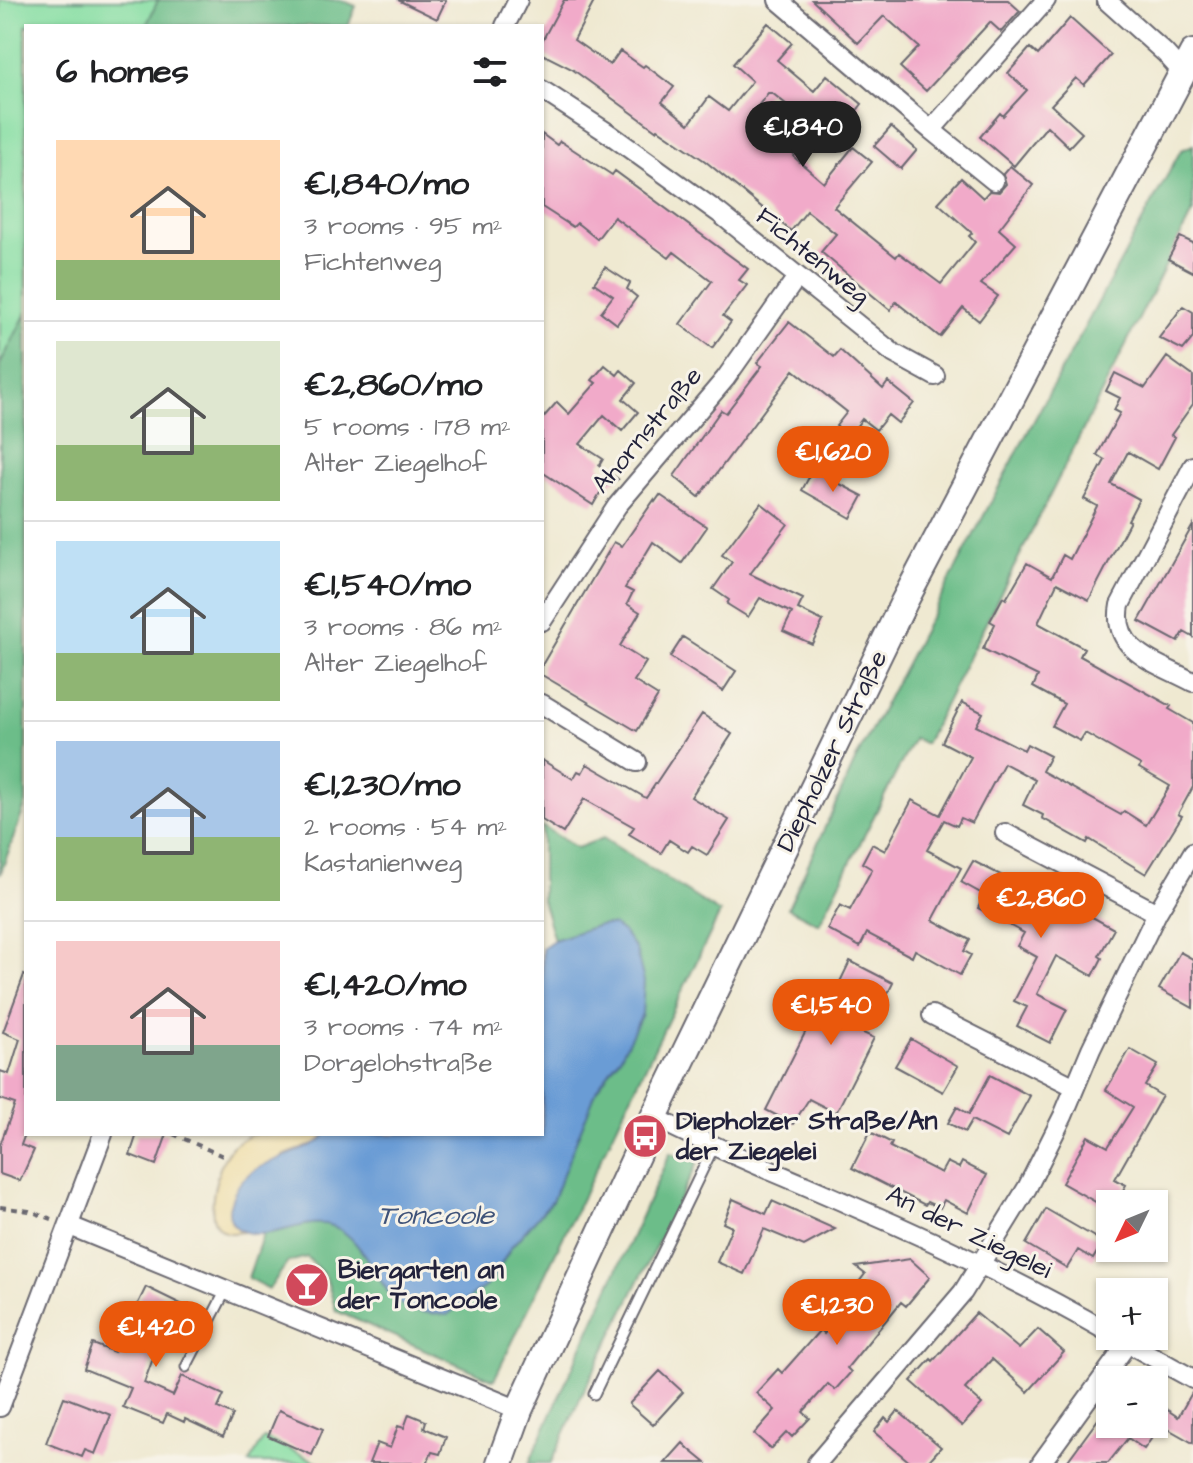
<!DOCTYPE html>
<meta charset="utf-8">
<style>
body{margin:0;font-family:"Architects Daughter",sans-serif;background:#f2f2f2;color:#202124;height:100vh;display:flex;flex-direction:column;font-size:30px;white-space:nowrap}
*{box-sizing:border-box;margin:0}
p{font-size:26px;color:#757577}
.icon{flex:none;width:44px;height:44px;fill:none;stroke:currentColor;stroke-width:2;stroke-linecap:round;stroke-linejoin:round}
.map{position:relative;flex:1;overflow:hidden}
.drawer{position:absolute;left:24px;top:24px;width:520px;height:1112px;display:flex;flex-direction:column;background:#fff;border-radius:0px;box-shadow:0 2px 6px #0004}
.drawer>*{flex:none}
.needle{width:52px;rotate:227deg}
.fabs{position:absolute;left:1096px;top:1190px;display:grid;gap:16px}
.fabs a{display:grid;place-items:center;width:72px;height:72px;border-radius:0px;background:#fff;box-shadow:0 2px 6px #0004;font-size:40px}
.price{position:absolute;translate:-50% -68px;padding:0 18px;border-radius:28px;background:#ea580c;color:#fff;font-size:26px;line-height:52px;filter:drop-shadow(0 2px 4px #0008)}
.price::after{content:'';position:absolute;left:50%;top:48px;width:24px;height:18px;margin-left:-12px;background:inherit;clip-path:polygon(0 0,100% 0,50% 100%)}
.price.current{background:#222;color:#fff}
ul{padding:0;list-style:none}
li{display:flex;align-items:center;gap:24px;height:200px;padding:0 32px}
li+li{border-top:2px solid #e0e0e0}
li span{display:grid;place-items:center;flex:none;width:224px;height:160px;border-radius:0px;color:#555}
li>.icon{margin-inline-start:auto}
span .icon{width:96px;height:96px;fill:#fffc;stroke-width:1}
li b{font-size:34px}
h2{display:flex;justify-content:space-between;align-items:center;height:96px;padding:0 32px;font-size:34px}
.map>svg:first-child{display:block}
.green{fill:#85dea3;stroke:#54806f;stroke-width:2}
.forest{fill:#6cbd89;stroke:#477062;stroke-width:2}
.sand{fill:#eeda9e;stroke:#887e6c;stroke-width:2}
.water{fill:#6b9cd5;stroke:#465f88;stroke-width:2}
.building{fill:#f1aac9}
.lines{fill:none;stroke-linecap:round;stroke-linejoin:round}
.service-casing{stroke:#6a6870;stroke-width:13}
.minor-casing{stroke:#6a6870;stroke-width:22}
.secondary-casing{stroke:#6a6870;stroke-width:30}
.path{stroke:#6a6870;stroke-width:4;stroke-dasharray:6 6;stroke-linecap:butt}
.service{stroke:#fff;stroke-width:9}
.minor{stroke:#fff;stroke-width:18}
.secondary{stroke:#fff;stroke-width:26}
.labels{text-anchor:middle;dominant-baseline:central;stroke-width:6;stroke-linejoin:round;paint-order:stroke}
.street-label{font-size:26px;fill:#22223b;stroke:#f7f3e8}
.poi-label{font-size:26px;font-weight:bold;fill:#22223b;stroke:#f7f3e8;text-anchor:start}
.water-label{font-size:28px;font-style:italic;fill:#3f5379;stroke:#f7f3e8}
</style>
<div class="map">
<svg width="1193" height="1463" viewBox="0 0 1193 1463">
<rect width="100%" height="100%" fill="#f7f3e8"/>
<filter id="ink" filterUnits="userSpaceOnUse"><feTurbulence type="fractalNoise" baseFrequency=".0125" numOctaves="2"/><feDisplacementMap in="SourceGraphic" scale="16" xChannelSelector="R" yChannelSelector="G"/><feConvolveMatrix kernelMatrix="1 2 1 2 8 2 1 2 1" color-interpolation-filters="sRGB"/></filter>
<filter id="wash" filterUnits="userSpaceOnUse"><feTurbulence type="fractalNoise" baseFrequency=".006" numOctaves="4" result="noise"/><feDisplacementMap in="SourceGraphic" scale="32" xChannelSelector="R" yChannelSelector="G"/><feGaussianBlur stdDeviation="1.8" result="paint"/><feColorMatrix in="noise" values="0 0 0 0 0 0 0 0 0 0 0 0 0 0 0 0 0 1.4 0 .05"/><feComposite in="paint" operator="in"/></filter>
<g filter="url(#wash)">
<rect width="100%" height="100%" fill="#efe9d1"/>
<!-- green -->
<path class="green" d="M0,0H291L280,26H26V635L0,698Z
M264,1438L320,1463H249Z"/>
<!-- forest -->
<path class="forest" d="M158,0H341L356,6L348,26H146Z
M1193,145V211L925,744L914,738L819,924L788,908L858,755L1024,439L1181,150Z
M26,313V803L0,875V365Z
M542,826L577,848L603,838L720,913L494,1380L336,1311L326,1277L307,1257L288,1262L269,1289L248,1278L263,1234C281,1231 301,1223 319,1223C353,1223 376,1271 391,1296L491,1282L511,1247L552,1201L597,1089L622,1054L599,925L554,940L542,900Z
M670,1153L698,1162L579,1401L551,1463H529Z"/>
<!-- sand -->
<path class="sand" d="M251,1134H326L320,1142L284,1155L231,1222L243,1232C234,1233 226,1235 219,1228C204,1215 218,1162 230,1149C235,1143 244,1138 251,1134Z"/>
<!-- water -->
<path class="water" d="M599,925H613L624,933L636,950L644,981L642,1014L622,1054L597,1089L552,1201L511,1247L491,1282L447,1315C435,1313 422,1313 410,1309C382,1301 370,1247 339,1229C314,1214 282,1236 256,1234C245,1233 235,1230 231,1220C227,1211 230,1204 233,1196C246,1156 309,1158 326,1134H542V948L554,940Z"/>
<g id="blocks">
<!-- building -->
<path class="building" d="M398,0H446L437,19Z
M564,0H595L574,40L610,65L620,51L643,67L645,65L674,87L662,102L689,124L709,97L728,111L752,81L733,64L768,23L792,43L777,60L814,91L827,75L862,104L845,126L822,107L810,123L772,93H768L748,119L795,155L794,157L824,183L853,147L872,162L834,207L896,257L899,253L941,284L975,242L969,236L972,233L938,203L961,178L983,198L989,191L999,192L1006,184L1003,174L1010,166L1033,185L999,229L1016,244L981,284L998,296L979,321L963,308L940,337L896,302L890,310L821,252L836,234L807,211L791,231L705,161L658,129L657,131L572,69L542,54V41Z
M812,0H1008L1020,11L1001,32L990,22L926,91L900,67L919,47L884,16L858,43Z
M1070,18L1111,55L1084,85L1076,78L1051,105L1082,133L1069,147L1047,126L1014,166L980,137L1000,113L1003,116L1027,90L1008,73L1030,48L1038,55Z
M891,127L917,150L901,169L874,146Z
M542,134L557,145L560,141L612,175L615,171L748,269L739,280L747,285L723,316L731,322L712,348L680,324L712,281L674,252L669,258L614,217L597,239L577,223L573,227L542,207Z
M1180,237L1193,243V272L1168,259Z
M605,267L630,283L627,289L637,297L617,324L601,312L613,296L594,283Z
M1183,306L1193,312V338L1183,350L1159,338Z
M789,322L834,357L840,350L883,389L888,382L914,403L898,423L888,415L876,430L862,419L849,436L836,426L847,412L794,370L699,497L674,476L721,410L726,413L762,366L757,363Z
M1167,357L1193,376V404L1171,435L1175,437L1158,469L1128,452L1111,484L1139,499L1128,520L1130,521L1089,600L1057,583L1038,623L1084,648L1080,656L1171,706L1169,709L1193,723V787L1178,814L1182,816L1146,874L1089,839L1087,843L1042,818L1043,815L1023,805L1035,780L1004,763L972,823L961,818L957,826L944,820L927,850L961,868L933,920L970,940L964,951L971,955L960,975L915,950L912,957L867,933L860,947L827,929L840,905L850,910L872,869L862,863L872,844L885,851L912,800L940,815L971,757L942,742L962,702L983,713L976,726L1024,750L1027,744L1050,756L1042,771L1121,815L1124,811L1146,825L1170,786L1139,768L1141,765L1085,733L1080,741L1052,726L1064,704L1033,687L1038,676L983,649L995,624L990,621L1003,597L1006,599L1027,563L1052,577L1063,555L1070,559L1097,506L1084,499L1105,460L1097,455L1120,413L1114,410L1120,398L1106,391L1115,373L1145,388Z
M605,365L617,375L621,370L636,383L623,399L638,412L622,431L604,415L580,444L603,459L599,466L618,479L604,486L593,505L542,472V419L557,402L569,414L596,383L592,380Z
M813,470L863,496L851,518L802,490Z
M660,495L707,527L682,563L653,542L625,588L633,592L627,604L640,612L620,646L646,662L634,681L658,696L637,731L542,675V665L614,542L622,546L654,500L655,502Z
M761,503L788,524L750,574L803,599L798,609L823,621L812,644L783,631L792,613L760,598L748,617L727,604L729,600L713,589L732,562L722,555Z
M1193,525V637L1184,632L1178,642L1139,621Z
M683,637L736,671L723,691L670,657Z
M702,714L732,734L691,797L729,820L707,855L692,846L688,852L669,840L661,853L629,834L634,827L584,799L563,833L542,820V760L573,779L578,771L582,773L587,764L646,798Z
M973,861L1044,897L1047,892L1114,929L1099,956L1102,958L1093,976L1056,956L1037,994L1067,1009L1050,1043L1017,1026L1027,1007L1014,1001L1037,957L1017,946L1024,933L978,908L984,895L961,882Z
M1180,952L1193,959V1008L1159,989Z
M850,961L893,983L882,1005L876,1002L861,1032L874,1038L836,1113L809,1099L793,1124L766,1110L817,1009L825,1013Z
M24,975L26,976V1131L21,1145L34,1150L20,1181L0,1174V1145L15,1104L0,1099V1071L9,1074L20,1039L3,1032Z
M911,1039L958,1066L943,1092L895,1066Z
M1130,1049L1158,1065L1145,1086L1162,1096L1115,1179L1126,1185L1115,1204H1110V1210L1062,1183L1088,1136L1108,1147L1133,1107L1106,1090Z
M990,1075L1030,1096L1007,1138L972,1120L965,1132L948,1123L957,1107L969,1114Z
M870,1132L892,1143L890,1147L941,1173L947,1162L959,1168L962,1162L987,1175L968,1213L944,1200L940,1208L927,1202L925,1205L852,1168Z
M137,1134H167L156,1165L130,1155Z
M733,1199L766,1214L772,1201L835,1229L804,1246L764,1229L744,1274L717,1262L732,1227L723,1223Z
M1046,1209L1103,1242L1093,1259L1078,1250L1067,1268L1026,1244Z
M910,1259L930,1277L906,1306L901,1302L847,1368L851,1372L835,1390L828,1384L803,1412L810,1418L792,1437L787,1432L771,1449L754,1434L775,1410L756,1393L778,1369L782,1373L820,1330L824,1334L863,1286L859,1282L865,1274L856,1267Z
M146,1287L183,1305L163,1345L159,1342L144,1383L173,1396L182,1376L224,1395L218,1408L233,1415L223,1437L185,1419L184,1422L167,1414L163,1423L123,1407L131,1388L84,1369L93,1344L114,1352Z
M976,1313L1019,1349L1038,1329L1064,1352L1028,1392L992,1359L965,1389L982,1404L962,1426L911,1381L931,1359L933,1361Z
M660,1371L683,1392L653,1425L629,1404Z
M1193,1391V1443L1161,1425L1144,1449L1128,1438L1108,1463H1066L1110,1403V1424H1160L1154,1421V1401L1178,1417Z
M64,1397L111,1415L95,1454L85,1450L82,1457L46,1443Z
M279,1410L323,1429L312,1455L268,1436Z
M898,1411L941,1447L927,1463H911L874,1432L885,1418L889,1422Z
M409,1414L426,1421L424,1428L446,1437L440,1454L432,1452L427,1463H369L377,1443L390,1448L398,1426L404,1428Z
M683,1443L689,1449L706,1463H665Z"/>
</g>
</g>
<g filter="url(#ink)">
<use href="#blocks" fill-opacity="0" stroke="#6a6870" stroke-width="2"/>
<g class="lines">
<!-- service casing -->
<g class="service-casing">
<path id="service" d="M186,1367L226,1290
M594,1394L713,1148"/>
</g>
<!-- minor casing -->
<g class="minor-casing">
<path id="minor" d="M778,0L931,130L1046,0
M1106,0L1165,53L1183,73
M505,26L518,0
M542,90L608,133L719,213L893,353L935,376
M931,130L994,181
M1193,466L1120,605C1111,652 1158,663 1193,682
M542,621L617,506L725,379L797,277
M542,704L637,762
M1157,913L1193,852
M932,1015L1075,1087
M654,1117C717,1150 783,1175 848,1204C937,1242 1026,1285 1110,1333
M70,1226L519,1410
M1117,1337L1193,1379
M0,1407L103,1134
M817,1463L963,1292L1027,1188L1063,1116L1091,1049L1157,913L1005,833
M1041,1463L1128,1343"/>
</g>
<!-- secondary casing -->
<g class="secondary-casing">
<path id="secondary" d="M500,1463L519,1410L654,1117L904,602L1193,53"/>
</g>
<!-- path -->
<path class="path" d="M173,1134L225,1157
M0,1207L29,1211L52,1219"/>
<!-- service -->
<use href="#service" class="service"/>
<!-- minor -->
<use href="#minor" class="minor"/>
<!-- secondary -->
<use href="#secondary" class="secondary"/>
</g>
</g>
<!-- icons -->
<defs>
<g id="bus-disc" transform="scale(2.3)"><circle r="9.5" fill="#d1495b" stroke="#f7f3e8"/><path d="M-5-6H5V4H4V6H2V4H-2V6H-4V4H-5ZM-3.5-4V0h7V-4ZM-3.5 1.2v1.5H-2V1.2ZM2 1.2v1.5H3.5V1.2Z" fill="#fff"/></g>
<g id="bar-disc" transform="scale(2.3)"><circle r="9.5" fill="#d1495b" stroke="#f7f3e8"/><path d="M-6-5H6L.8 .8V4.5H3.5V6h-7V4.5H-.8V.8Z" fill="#fff"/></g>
</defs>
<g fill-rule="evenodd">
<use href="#bus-disc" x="645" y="1136"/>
<use href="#bar-disc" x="307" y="1285"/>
</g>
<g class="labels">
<!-- street labels -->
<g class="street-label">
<text transform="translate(813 256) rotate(39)">Fichtenweg</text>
<text transform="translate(647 430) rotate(-50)">Ahornstraße</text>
<text transform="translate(832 751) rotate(-64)">Diepholzer Straße</text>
<text transform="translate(969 1232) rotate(26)">An der Ziegelei</text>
</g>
<!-- poi labels -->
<g class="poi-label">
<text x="676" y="1121">Diepholzer Straße/An<tspan x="676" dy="30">der Ziegelei</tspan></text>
<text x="338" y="1270">Biergarten an<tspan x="338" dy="30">der Toncoole</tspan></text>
</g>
<!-- water labels -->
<g class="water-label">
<text x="436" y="1215">Toncoole</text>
</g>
</g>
</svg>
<div class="fabs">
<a><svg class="needle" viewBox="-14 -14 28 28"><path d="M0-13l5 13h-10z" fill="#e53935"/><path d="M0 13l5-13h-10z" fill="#757577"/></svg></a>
<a>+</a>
<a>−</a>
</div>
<b class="price current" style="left:803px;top:169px">€1,840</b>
<b class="price" style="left:833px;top:494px">€1,620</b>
<b class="price" style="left:1041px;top:940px">€2,860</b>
<b class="price" style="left:831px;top:1047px">€1,540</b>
<b class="price" style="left:837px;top:1347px">€1,230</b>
<b class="price" style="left:156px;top:1369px">€1,420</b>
<section class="drawer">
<h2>6 homes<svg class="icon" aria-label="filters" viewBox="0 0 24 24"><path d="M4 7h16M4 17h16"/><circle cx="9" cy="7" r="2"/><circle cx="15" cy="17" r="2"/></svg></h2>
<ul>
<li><span style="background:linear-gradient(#ffd9b3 75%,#8fb573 0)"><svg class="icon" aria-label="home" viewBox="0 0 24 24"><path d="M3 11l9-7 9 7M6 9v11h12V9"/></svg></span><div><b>€1,840/mo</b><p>3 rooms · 95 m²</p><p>Fichtenweg</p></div></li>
<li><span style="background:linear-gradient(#dfe7d0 65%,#8fb573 0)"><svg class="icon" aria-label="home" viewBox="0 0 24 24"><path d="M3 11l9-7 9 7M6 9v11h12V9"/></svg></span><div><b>€2,860/mo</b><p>5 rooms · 178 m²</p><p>Alter Ziegelhof</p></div></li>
<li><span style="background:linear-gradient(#bfe0f5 70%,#8fb573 0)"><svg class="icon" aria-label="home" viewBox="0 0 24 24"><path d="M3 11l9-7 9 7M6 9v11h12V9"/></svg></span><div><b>€1,540/mo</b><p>3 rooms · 86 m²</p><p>Alter Ziegelhof</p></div></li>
<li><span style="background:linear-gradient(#a9c7e8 60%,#8fb573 0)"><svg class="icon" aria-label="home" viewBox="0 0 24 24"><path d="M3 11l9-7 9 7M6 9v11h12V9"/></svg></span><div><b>€1,230/mo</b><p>2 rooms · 54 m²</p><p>Kastanienweg</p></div></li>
<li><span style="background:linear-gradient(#f6c9c9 65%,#7fa58c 0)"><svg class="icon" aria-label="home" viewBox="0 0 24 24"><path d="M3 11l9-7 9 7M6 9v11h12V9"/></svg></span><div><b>€1,420/mo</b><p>3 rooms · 74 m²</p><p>Dorgelohstraße</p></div></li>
</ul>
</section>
</div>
